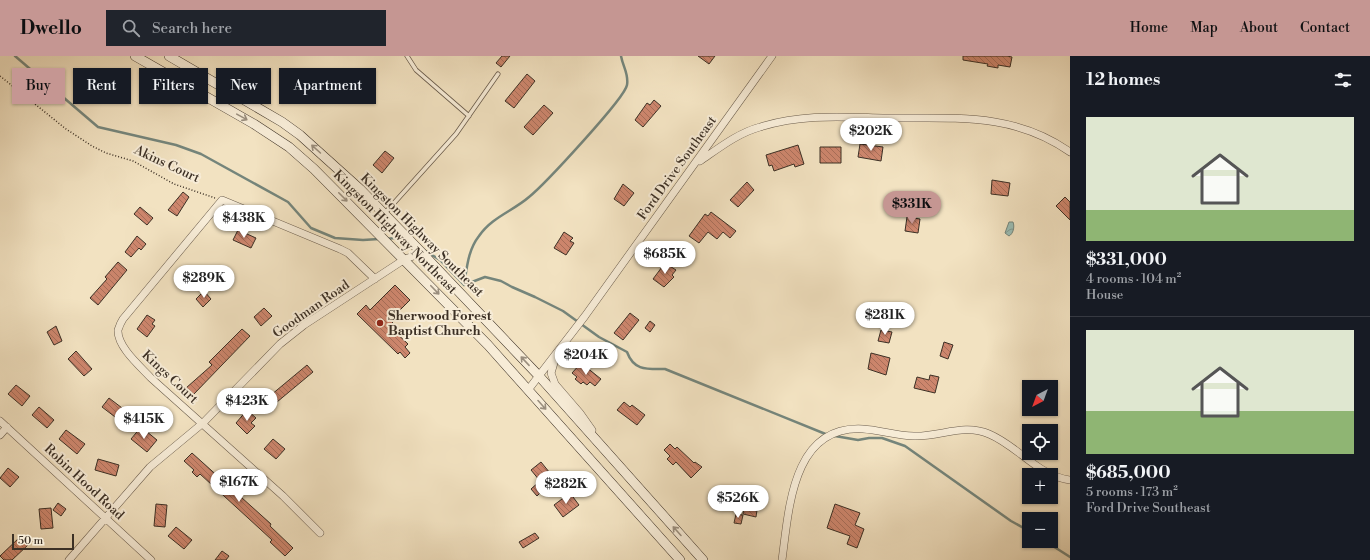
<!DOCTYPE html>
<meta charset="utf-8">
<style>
body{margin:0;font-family:"Libre Bodoni",serif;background:#20242c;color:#f1f3f6;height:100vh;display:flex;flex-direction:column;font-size:15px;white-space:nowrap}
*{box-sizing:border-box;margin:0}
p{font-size:13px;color:#9ea1a6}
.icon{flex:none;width:22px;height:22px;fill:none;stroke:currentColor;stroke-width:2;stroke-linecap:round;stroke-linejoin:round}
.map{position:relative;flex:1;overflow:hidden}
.details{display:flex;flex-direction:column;background:#171b24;width:300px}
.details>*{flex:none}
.hud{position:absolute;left:12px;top:12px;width:380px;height:36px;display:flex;gap:8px}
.needle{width:26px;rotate:221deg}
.fabs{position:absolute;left:1022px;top:324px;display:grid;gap:8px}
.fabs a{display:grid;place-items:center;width:36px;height:36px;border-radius:0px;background:#171b24;box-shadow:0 1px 3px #0004;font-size:20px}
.scale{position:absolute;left:12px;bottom:10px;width:62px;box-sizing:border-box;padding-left:4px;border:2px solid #3c3025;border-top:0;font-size:11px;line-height:14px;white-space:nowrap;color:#3c3025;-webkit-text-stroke:3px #f7ecd7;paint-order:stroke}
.price{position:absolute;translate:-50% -34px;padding:0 9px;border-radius:14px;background:#fff;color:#222;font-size:13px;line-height:26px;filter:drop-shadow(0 1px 2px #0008)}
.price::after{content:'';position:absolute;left:50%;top:24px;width:12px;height:9px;margin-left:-6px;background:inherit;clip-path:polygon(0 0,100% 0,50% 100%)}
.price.active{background:#c59692;color:#111}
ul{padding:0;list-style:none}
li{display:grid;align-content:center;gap:8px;height:212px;padding:0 16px}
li+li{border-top:1px solid #363941}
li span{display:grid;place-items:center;height:124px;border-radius:0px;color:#555}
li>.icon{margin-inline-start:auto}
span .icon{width:72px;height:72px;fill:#fffc;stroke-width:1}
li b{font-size:17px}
h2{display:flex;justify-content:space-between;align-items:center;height:48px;padding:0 16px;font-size:17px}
.chip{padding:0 14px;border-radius:0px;background:#171b24;box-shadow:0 1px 3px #0004;font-size:14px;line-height:36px}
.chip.active{background:#c59692;color:#111}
header{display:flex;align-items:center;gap:24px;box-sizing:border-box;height:56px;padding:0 20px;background:#c59692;color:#111}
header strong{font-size:19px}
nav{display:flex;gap:22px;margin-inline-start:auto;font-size:14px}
.search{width:280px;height:36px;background:#20242c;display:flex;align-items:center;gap:10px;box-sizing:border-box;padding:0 14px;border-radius:0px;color:#9ea1a6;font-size:15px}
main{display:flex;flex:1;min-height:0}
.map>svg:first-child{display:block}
.water{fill:url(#water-waves);stroke:#75857b}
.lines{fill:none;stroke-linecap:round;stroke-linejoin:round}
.stream{stroke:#75857b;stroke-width:2.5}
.building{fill:url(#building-back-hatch);stroke:#3c3025}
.lane-casing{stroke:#6a5c4c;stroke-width:5}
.street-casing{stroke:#6a5c4c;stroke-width:8}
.secondary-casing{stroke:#3c3025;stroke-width:10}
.path{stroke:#3c3025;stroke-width:1.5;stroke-dasharray:1 2;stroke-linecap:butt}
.lane{stroke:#f7ecd7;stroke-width:3.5}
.street{stroke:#f7ecd7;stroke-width:7}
.secondary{stroke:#f7ecd7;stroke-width:9}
.oneway{stroke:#9a8e7e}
.poi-dot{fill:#8f2418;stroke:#f7ecd7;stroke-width:1.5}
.labels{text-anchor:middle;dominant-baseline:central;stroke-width:4;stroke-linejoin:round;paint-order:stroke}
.street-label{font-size:13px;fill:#3c3025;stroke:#f7ecd7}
.poi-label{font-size:13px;font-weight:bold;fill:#3c3025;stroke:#f7ecd7;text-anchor:start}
</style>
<header>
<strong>Dwello</strong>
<div class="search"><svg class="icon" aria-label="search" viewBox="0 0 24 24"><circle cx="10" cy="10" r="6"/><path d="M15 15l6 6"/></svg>Search here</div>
<nav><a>Home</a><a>Map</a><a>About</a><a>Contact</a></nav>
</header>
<main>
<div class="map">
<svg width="1070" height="504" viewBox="0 0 1070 504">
<defs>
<pattern id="water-waves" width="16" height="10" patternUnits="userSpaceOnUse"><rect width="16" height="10" fill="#9bbdb4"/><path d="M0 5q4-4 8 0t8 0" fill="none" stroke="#809a92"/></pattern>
<pattern id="building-back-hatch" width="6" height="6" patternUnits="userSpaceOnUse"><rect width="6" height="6" fill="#cd866d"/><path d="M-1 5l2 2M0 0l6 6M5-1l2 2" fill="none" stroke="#a86e59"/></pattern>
</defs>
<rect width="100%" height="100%" fill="#f2e2c1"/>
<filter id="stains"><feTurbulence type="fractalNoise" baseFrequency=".005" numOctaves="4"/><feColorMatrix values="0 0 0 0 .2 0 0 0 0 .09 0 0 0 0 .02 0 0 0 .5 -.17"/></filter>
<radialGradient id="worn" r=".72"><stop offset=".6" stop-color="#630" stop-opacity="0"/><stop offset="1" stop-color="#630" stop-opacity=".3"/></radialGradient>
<!-- water -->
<path class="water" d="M1009,166H1013C1015,171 1013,178 1009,180L1005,177Z"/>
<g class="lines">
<!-- stream -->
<path class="stream" d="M15,0L98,71L176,89L201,98L288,146L311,172L335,182L363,184L379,183
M386,183L395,182L408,188
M424,194L440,204L464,229
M464,229L485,221L501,225L512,231L535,241L563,255L599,281L627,296C634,315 647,313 665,313L828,379
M464,229C467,211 468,194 479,180C492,161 513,155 529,141C544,129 625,42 627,29C629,18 623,11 621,0
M835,380L858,384L869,382H882L905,390L1011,465L1029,475
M1045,485L1070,501"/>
</g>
<!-- building -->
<path class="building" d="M502,0H510L501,11L496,7Z
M698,0H715L709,8Z
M963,0H1007L1012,1L1010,11L998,9V12L987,10L988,8L963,4Z
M527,18L535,25L514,52L505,45Z
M654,44L661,50L643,71L635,64L647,47L650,49Z
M544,49L553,57L533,79L524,71Z
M860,88L883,91L881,105L858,101Z
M798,89L804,108L795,111L794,108L774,115L772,109L769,110L766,99Z
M820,91H841V107H820Z
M385,95L394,102L382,117L373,109Z
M992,124L1010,127L1008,140L991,138Z
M747,126L754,134L738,151L730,144Z
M623,128L634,137L624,150L614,143Z
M183,136L189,141L177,160L168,154Z
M1065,141L1070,146V164L1056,150Z
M140,151L153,162L147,169L134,158Z
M711,156L736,175L730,182L723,176L717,183L708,176L699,187L689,180L705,158L708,160Z
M907,161L920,163L918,177L905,175Z
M238,174L256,182L251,192L233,184Z
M564,176L573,182L570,185L574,187L566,199L554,192Z
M137,180L146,188L141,194L139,192L131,201L125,196Z
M118,206L127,214L98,249L90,242L107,223L105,221Z
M665,207L676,214L672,219L674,221L664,231L653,223Z
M395,229L410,244L390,264L396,270L393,274L408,288L405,291L410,297L405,302L400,296L398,298L357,258L366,249L370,254Z
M204,235L211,243L203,251L196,243Z
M264,252L272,260L261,270L254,261Z
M630,257L639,264L623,284L614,277Z
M147,259L155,264L152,268L155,270L147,281L137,273Z
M650,265L655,269L650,276L645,272Z
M56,270L62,285L54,289L47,276Z
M242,273L250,280L193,339L186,332L212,309L209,306Z
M881,274L892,276L889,287L878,285Z
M944,286L953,289L948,303L940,300Z
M76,295L92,313L84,320L68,303Z
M871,297L890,302L886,319L868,313Z
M581,307L601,323L595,330L590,326L587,329L583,326L581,328L575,323L577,321L572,317Z
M307,309L313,316L271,351L265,344Z
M930,319L939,321L935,337L914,332L917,321L929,324Z
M16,329L30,340L22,350L8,338Z
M109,342L126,355L119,364L102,351Z
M624,346L630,351L632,349L645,359L637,369L617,354Z
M39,351L54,364L47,372L32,359Z
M247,354L256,362L251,367L255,370L247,378L236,367Z
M141,371L157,384L147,396L131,383Z
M66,374L85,388L77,398L59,383Z
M273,383L285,393L276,403L264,393Z
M670,388L675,393L677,391L694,407L695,406L702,411L691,422L676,406L673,409L667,403L670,400L664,394Z
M192,397L271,468L270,470L293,492L285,500L270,486L272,484L200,418L197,421L192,416L194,414L184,405Z
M98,403L119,409L116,420L95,414Z
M541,406L554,422L548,427L551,431L542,438L541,436L537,440L531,433L540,425L531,414Z
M8,412L19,421L10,431L0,422Z
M570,437L579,449L563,461L554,449Z
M746,437L759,440L756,461L743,458Z
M58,447L66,453L61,460L53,454Z
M156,448L167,449L165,471L154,470Z
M835,448L860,457L855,469L864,473L857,492L847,488L850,480L827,472Z
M51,452L53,472L41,473L39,453Z
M736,458L743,459L741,468L734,467Z
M176,471L192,484L184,493L168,480Z
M535,477L539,482L523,492L519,486Z
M20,481L28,489L12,504H4L0,500Z
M222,495L229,500L226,504H215Z"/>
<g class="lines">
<!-- lane casing -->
<g class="lane-casing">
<path id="lane" d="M407,0L416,14L469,60
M385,157L456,78L498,18"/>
</g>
<!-- street casing -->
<g class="street-casing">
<path id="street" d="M700,105C719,92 738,77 760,71C803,58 840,61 883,62C951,63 1012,55 1070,96
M556,300L551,317L555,328L580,357L592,374
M528,334L585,260L772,0
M0,365L151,504
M0,379L7,371
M320,477L283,440L151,322C141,311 117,291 118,274C119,271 121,266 123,263L222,144L340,193L348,197L375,223
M69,504L150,411L203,367L280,288L304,269L405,203L422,197
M782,504C789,453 792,369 863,373C880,374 897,380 914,380C940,381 964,367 989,378C1018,390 1038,420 1070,424"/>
</g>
<!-- secondary casing -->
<g class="secondary-casing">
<path id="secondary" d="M135,0L254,68L289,91L314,113L488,289L680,504
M169,0L282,66L300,79L360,133L422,197L539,320L703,504"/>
</g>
<!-- path -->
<path class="path" d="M0,20L66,73L92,90L106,97L133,105L174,128L215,142"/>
<!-- lane -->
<use href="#lane" class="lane"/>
<!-- street -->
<use href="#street" class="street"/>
<!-- secondary -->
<use href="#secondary" class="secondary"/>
</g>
<!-- one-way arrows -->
<defs><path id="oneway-shaft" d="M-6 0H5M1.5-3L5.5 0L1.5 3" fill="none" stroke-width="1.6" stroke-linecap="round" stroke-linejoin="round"/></defs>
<g class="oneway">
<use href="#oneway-shaft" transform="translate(242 61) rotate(29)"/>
<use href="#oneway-shaft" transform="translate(316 93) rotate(-138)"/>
<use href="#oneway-shaft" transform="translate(343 141) rotate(45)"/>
<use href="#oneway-shaft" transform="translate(435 234) rotate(46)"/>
<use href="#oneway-shaft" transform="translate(525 305) rotate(-133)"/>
<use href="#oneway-shaft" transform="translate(542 349) rotate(48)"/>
<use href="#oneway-shaft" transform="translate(677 475) rotate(-132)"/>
</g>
<!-- markers -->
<circle class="poi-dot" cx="380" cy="267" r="4"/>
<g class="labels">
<!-- street labels -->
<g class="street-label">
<text transform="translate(167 108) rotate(25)">Akins Court</text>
<text transform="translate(677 112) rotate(-54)">Ford Drive Southeast</text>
<text transform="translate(395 176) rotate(45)">Kingston Highway Northeast</text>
<text transform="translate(422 179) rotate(45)">Kingston Highway Southeast</text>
<text transform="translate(311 253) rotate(-35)">Goodman Road</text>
<text transform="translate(170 321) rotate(43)">Kings Court</text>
<text transform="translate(84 426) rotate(43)">Robin Hood Road</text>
</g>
<!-- poi labels -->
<g class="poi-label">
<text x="388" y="260">Sherwood Forest<tspan x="388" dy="15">Baptist Church</tspan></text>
</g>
</g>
<rect width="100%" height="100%" filter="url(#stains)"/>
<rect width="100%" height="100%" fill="url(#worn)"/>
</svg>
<div class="fabs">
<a><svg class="needle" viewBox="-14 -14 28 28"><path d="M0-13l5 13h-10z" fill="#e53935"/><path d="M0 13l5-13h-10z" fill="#9ea1a6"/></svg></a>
<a><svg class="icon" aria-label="locate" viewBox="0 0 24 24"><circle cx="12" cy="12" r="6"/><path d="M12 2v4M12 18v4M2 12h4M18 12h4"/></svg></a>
<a>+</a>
<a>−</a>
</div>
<div class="scale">50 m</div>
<b class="price" style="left:871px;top:96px">$202K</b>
<b class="price active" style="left:912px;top:169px">$331K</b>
<b class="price" style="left:244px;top:183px">$438K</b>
<b class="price" style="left:665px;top:219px">$685K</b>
<b class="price" style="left:204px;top:243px">$289K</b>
<b class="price" style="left:885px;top:280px">$281K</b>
<b class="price" style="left:586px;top:320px">$204K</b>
<b class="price" style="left:247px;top:366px">$423K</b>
<b class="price" style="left:144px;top:384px">$415K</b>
<b class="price" style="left:239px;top:447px">$167K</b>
<b class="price" style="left:566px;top:449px">$282K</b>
<b class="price" style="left:738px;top:463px">$526K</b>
<div class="hud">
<a class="chip active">Buy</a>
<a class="chip">Rent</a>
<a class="chip">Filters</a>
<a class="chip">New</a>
<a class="chip">Apartment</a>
</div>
</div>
<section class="details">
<h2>12 homes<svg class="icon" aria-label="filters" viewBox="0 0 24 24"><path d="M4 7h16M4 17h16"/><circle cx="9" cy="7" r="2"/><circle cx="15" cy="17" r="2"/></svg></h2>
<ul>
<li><span style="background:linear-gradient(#dfe7d0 75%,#8fb573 0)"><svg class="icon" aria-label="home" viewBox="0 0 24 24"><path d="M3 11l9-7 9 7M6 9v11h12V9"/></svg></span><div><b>$331,000</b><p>4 rooms · 104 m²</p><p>House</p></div></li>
<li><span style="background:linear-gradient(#dfe7d0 65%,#8fb573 0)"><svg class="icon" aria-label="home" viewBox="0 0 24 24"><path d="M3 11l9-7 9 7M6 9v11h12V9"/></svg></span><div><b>$685,000</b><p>5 rooms · 173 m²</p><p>Ford Drive Southeast</p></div></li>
</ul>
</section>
</main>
